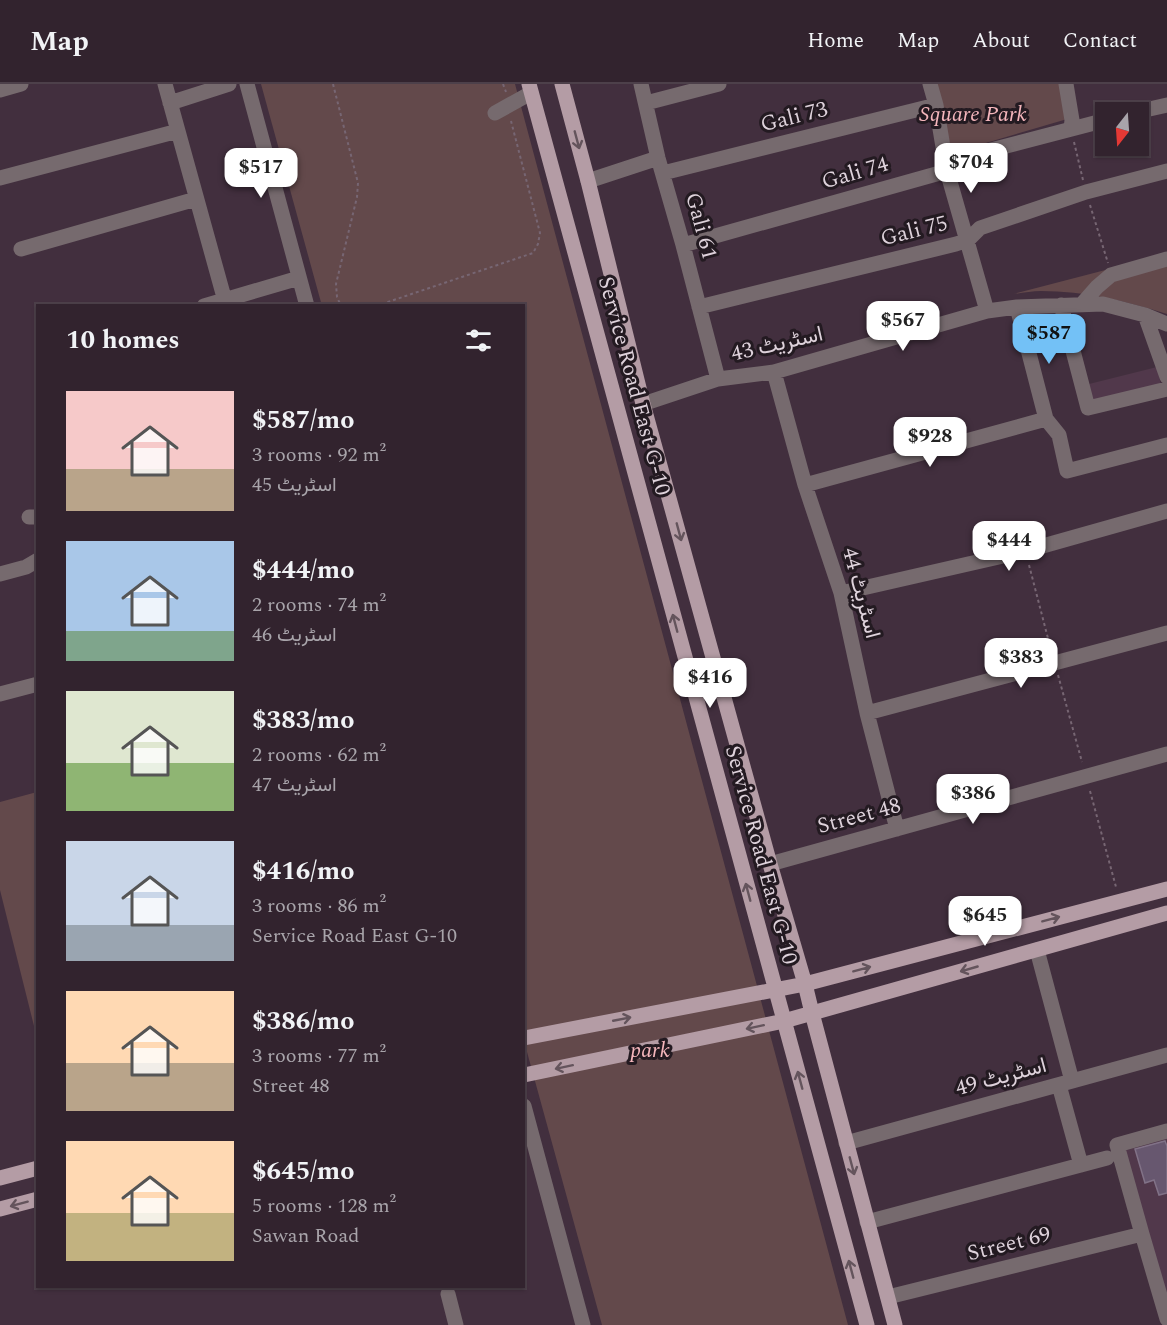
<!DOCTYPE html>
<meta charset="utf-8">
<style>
body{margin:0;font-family:Spectral,Vazirmatn,serif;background:#3d2f3a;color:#f1f3f6;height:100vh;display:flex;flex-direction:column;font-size:22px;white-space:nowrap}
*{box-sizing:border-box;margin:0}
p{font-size:20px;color:#a8a4aa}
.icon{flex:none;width:33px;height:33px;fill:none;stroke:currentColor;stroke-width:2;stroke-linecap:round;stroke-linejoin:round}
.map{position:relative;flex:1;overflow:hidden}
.side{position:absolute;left:36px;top:220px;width:489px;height:984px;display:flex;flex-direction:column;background:#32232e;border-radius:0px;box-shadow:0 2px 4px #0004,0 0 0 2px #4d404a}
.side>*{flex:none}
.needle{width:39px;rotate:197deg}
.controls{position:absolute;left:1095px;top:18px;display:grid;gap:12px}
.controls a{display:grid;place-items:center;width:54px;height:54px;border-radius:0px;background:#32232e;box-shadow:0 2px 4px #0004,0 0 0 2px #4d404a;font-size:30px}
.price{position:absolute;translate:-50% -51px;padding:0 14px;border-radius:12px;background:#fff;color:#222;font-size:20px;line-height:39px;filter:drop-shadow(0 2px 3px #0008)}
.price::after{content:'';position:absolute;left:50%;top:36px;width:18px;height:14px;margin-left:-9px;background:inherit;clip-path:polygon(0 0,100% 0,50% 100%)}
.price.selected{background:#73c1f6;color:#111}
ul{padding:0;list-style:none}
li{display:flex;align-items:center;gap:18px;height:150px;padding:0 30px}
li span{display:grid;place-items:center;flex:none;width:168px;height:120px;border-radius:0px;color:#555}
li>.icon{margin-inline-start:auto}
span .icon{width:72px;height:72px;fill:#fffc;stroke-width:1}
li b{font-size:26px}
h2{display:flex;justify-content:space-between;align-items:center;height:72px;padding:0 30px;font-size:26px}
header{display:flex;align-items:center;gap:36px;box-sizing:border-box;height:84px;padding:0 30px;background:#32232e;border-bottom:2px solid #4d404a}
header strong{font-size:28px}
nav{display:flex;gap:33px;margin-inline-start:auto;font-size:21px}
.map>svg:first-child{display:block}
.built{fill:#51384b}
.green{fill:#63494b}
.building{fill:#67576f;stroke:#817287;stroke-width:1.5}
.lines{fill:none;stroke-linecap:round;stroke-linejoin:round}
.path{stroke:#776673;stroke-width:2;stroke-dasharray:3 3;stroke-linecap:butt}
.minor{stroke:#766a6e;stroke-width:15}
.major{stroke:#b49ca5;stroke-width:15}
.oneway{stroke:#64545c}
.labels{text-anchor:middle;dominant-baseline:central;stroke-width:6;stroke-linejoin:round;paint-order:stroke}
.park-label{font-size:22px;font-style:italic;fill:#f5b6bc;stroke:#231a21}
.street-label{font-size:22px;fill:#ded2db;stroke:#231a21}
</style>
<header>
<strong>Map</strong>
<nav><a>Home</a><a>Map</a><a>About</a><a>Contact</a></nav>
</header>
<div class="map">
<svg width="1167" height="1241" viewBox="0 0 1167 1241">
<rect width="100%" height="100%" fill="#422f3e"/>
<!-- built -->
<path class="built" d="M1157,283L1161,301L1089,318L1085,301Z
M1167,1054V1223L1124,1067Z"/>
<!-- green -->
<path class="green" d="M261,0H515L848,1241H602L524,957V222H322Z
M934,0H1065L1074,33L952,69Z
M1167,170V230C1126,217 1085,207 1041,207C1032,207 1022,209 1013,210Z
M37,708H38L37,954L0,806V718Z"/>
<!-- building -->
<path class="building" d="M1165,1057L1167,1062V1109L1159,1111L1154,1096L1145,1099L1135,1065Z"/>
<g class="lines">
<!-- path -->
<path class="path" d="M333,0L358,99L357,113L336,200L337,213L341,222
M503,0L506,8
M1074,58L1083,96
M1090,121L1108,179
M376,222L533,169L538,160L540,149L511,37
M1029,481L1051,566
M1058,591L1082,678
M1090,707L1116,803"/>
<!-- minor -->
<path class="minor" d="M165,0L225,217
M247,0L307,222
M641,0L658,74L683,161L718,295
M930,0L936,21L947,87L987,227
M1066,0L1072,36L1071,45
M0,6L21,0
M170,19L229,0
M646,19L719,0
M1136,28L1167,21
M495,29L531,9
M663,89L936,21
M0,94L178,47
M588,97L658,74
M683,161L947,87L964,73L1106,36
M21,165L196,115
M1082,220L1097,203L1111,191L1167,175
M1061,221L1088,324L1167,305
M204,222L299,194
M699,223L956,160L968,156L980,144L1086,108L1167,87
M1017,223L1046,335L1059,351L1067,387L1167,361
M1145,231L1167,293
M774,288L805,401L841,509L867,629L897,745
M643,320L718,295L774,288L987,227L1017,223L1103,220L1145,231L1167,240
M805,401L1046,335
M29,433H38
M0,490L26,483L38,476
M841,509L1025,467L1167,427
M0,610L38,600
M867,629L1167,549
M770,780L1167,670
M1037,866L1072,997
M1059,1001L1081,1081
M524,1022L583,1241
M1167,1047L1117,1061L1142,1150L1167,1235
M846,1059L1167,971
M867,1138L1107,1074
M448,1210L456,1241
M888,1213L1142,1150"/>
<!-- major -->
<path class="major" d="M529,0L867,1241
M562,0L588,97L643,320L770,780L805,900L812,929L895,1241
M524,954L805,900L1167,805
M524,991L784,937L1167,829
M0,1094L38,1084
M0,1125L38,1115"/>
</g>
<!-- one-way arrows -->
<defs><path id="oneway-shaft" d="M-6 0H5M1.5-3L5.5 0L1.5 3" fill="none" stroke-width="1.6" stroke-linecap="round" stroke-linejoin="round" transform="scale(1.5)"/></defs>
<g class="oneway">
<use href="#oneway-shaft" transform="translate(577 56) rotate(75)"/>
<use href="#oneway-shaft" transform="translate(679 448) rotate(75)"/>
<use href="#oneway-shaft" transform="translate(675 539) rotate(-105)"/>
<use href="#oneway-shaft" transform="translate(748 808) rotate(-105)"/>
<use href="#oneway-shaft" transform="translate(1051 835) rotate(-15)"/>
<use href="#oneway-shaft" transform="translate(862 885) rotate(-15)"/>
<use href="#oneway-shaft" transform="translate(969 885) rotate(164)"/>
<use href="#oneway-shaft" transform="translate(622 935) rotate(-11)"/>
<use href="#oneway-shaft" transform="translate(755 943) rotate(168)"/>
<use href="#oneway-shaft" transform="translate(564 983) rotate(168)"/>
<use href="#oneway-shaft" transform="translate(800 996) rotate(-105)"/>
<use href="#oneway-shaft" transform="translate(852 1082) rotate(75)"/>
<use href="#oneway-shaft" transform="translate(19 1120) rotate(165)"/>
<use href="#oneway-shaft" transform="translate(851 1185) rotate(-105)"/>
</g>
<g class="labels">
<!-- park labels -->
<g class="park-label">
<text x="973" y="30">Square Park</text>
<text x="650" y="966">park</text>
</g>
<!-- street labels -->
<g class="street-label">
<text transform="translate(794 33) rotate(-14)">Gali 73</text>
<text transform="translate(855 89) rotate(-16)">Gali 74</text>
<text transform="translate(701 142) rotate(75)">Gali 61</text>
<text transform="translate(914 147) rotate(-14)">Gali 75</text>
<text transform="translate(777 260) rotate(-13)">اسٹریٹ 43</text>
<text transform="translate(634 302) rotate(75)">Service Road East G-10</text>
<text transform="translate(861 509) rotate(75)">اسٹریٹ 44</text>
<text transform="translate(859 732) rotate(-15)">Street 48</text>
<text transform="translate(761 771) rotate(75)">Service Road East G-10</text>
<text transform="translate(1001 993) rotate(-15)">اسٹریٹ 49</text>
<text transform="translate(1009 1160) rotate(-14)">Street 69</text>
</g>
</g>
</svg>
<div class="controls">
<a><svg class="needle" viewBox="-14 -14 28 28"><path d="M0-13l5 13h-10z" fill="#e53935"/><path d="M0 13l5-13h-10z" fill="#a8a4aa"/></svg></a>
</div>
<b class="price" style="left:971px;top:110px">$704</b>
<b class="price" style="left:261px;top:115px">$517</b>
<b class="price" style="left:903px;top:268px">$567</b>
<b class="price selected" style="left:1049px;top:281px">$587</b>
<b class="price" style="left:930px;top:384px">$928</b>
<b class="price" style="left:1009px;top:488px">$444</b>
<b class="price" style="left:1021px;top:605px">$383</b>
<b class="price" style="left:710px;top:625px">$416</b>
<b class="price" style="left:973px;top:741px">$386</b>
<b class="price" style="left:985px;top:863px">$645</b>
<section class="side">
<h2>10 homes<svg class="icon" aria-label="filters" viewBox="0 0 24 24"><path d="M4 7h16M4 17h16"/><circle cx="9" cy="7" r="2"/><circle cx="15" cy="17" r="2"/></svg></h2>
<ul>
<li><span style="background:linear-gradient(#f6c9c9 65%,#b9a48a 0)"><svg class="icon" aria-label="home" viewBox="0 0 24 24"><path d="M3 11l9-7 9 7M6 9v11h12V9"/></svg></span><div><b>$587/mo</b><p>3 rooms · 92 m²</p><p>اسٹریٹ 45</p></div></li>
<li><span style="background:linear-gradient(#a9c7e8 75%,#7fa58c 0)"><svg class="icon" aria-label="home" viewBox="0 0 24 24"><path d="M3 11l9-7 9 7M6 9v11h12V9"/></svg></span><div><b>$444/mo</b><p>2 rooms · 74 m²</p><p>اسٹریٹ 46</p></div></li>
<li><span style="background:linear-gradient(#dfe7d0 60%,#8fb573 0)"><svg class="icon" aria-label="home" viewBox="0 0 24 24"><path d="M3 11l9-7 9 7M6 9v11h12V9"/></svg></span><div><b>$383/mo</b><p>2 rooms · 62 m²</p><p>اسٹریٹ 47</p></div></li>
<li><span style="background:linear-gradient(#c9d6e8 70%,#9aa5b1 0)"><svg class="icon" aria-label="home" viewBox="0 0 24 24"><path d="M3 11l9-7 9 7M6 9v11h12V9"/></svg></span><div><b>$416/mo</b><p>3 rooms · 86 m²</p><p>Service Road East G-10</p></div></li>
<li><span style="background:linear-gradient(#ffd9b3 60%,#b9a48a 0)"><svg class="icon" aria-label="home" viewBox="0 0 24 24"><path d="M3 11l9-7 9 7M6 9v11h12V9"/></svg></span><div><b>$386/mo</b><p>3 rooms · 77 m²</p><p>Street 48</p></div></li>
<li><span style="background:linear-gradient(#ffd9b3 60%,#c2b280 0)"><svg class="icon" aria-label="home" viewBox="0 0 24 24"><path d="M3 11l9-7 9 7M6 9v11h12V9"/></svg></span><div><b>$645/mo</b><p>5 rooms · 128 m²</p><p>Sawan Road</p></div></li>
</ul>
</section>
</div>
